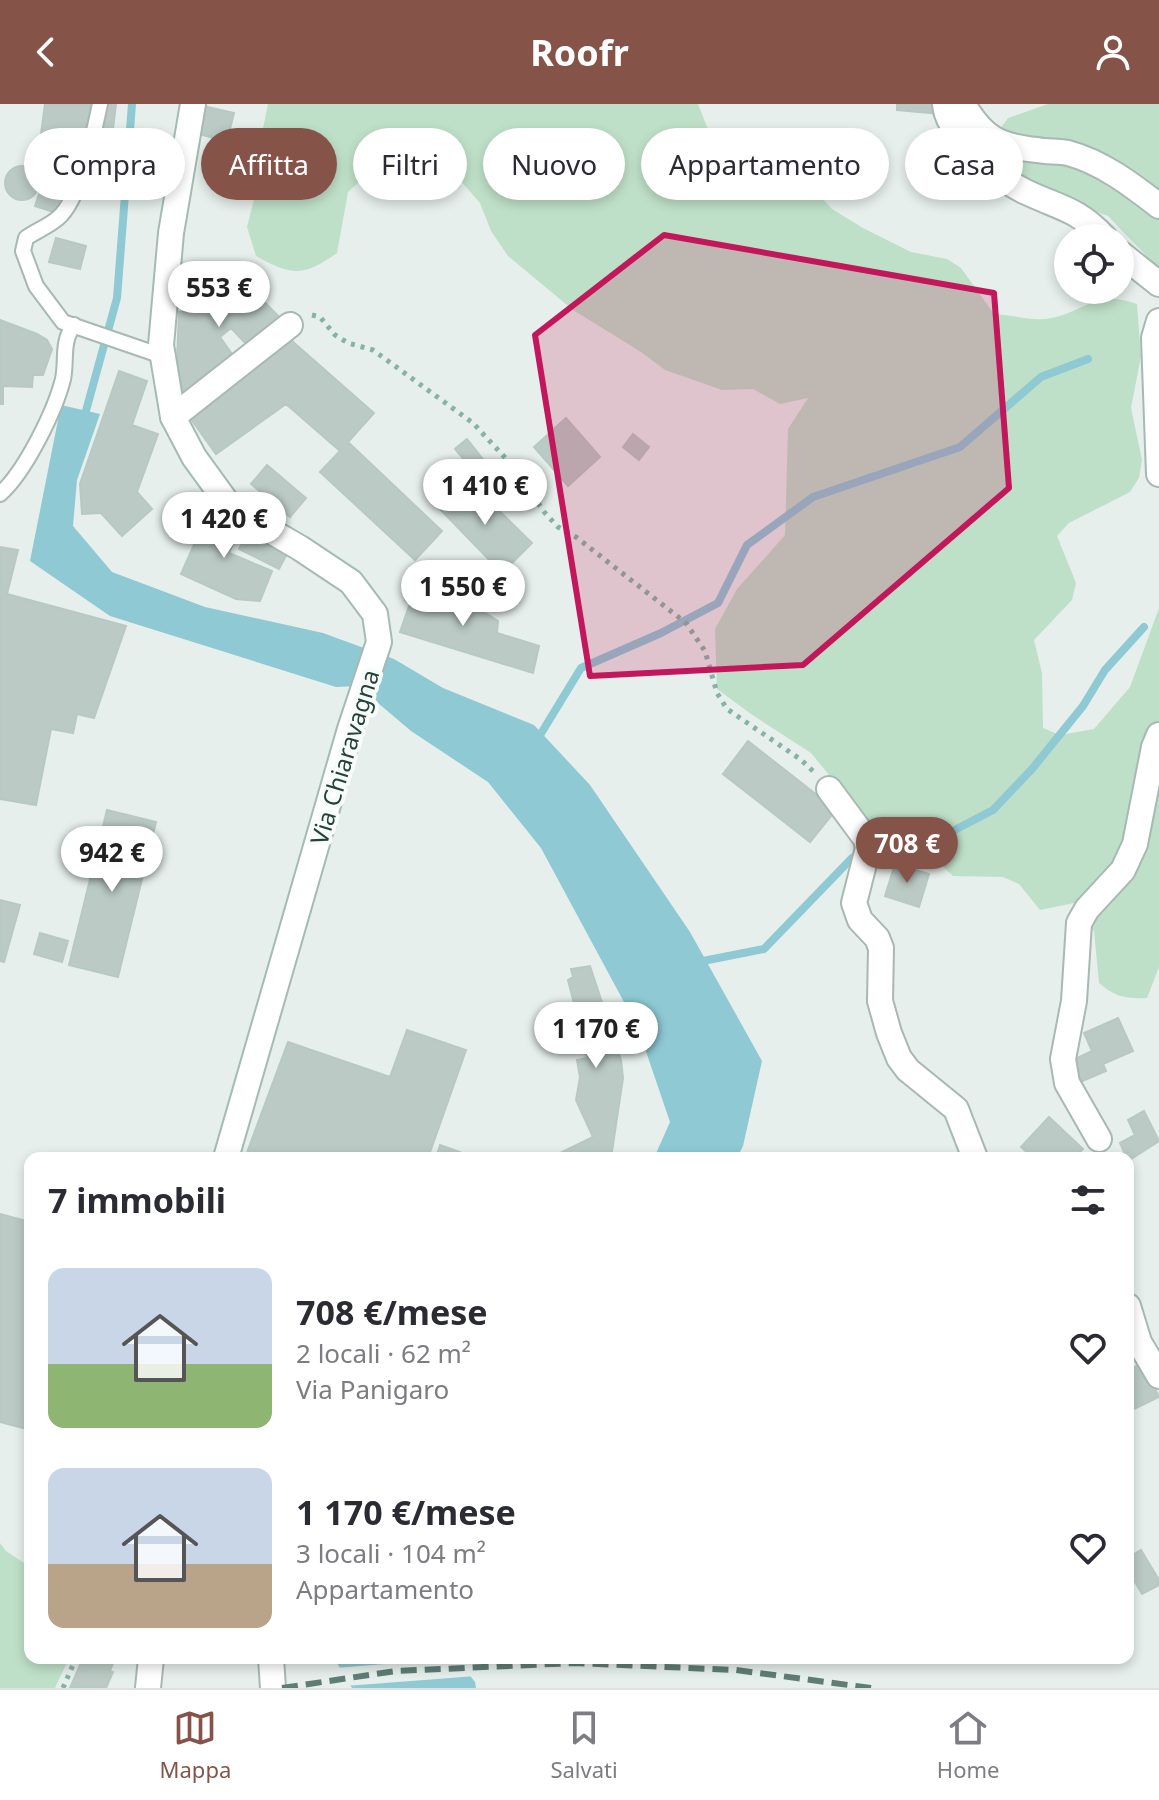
<!DOCTYPE html>
<html lang="it">
<meta charset="utf-8">
<style>
body{margin:0;font-family:"Noto Sans",sans-serif;background:#f2f2f3;color:#2b2b33;height:100vh;display:flex;flex-direction:column;font-size:30px;white-space:nowrap}
*{box-sizing:border-box;margin:0}
p{font-size:26px;color:#7c7c81}
.icon{flex:none;width:44px;height:44px;fill:none;stroke:currentColor;stroke-width:2;stroke-linecap:round;stroke-linejoin:round}
.map{position:relative;flex:1;overflow:hidden}
.side{position:absolute;left:24px;top:1048px;width:1110px;height:512px;display:flex;flex-direction:column;background:#fff;border-radius:16px;box-shadow:0 4px 12px #0003}
.side>*{flex:none}
.banner{position:absolute;left:24px;top:24px;width:1112px;height:72px;display:flex;gap:16px}
.fabs{position:absolute;left:1054px;top:120px;display:grid;gap:16px}
.fabs a{display:grid;place-items:center;width:80px;height:80px;border-radius:50%;background:#fff;box-shadow:0 4px 12px #0003;font-size:40px}
.price{position:absolute;translate:-50% -68px;padding:0 18px;border-radius:28px;background:#fff;color:#222;font-size:26px;line-height:52px;filter:drop-shadow(0 2px 4px #0008)}
.price::after{content:'';position:absolute;left:50%;top:48px;width:24px;height:18px;margin-left:-12px;background:inherit;clip-path:polygon(0 0,100% 0,50% 100%)}
.price.current{background:#855347;color:#fff}
ul{padding:0;list-style:none}
li{display:flex;align-items:center;gap:24px;height:200px;padding:0 24px}
li span{display:grid;place-items:center;flex:none;width:224px;height:160px;border-radius:16px;color:#555}
li>.icon{margin-inline-start:auto}
span .icon{width:96px;height:96px;fill:#fffc;stroke-width:1}
li b{font-size:34px}
h2{display:flex;justify-content:space-between;align-items:center;height:96px;padding:0 24px;font-size:34px}
.chip{padding:0 28px;border-radius:36px;background:#fff;box-shadow:0 4px 12px #0003;font-size:28px;line-height:72px}
.chip.current{background:#855347;color:#fff}
header{display:flex;justify-content:space-between;align-items:center;height:104px;padding:0 24px;background:#855347;color:#fff;font-size:36px;font-weight:700}
.tab-bar{display:flex;justify-content:space-around;align-items:center;height:112px;border-top:2px solid #e1e1e2;background:#fff;font-size:22px;color:#7c7c81}
.tab-bar a{display:grid;justify-items:center;gap:4px}
.tab-bar .current{color:#855347}
.map>svg:first-child{display:block}
.green{fill:#bfe0c8}
.water{fill:#8ec9d4}
.pier{fill:#e6efeb}
.lines{fill:none;stroke-linecap:round;stroke-linejoin:round}
.stream{stroke:#8ec9d4;stroke-width:8}
.building{fill:#bbcac4;stroke:#b8c9c2;stroke-width:2}
.lane-casing{stroke:#a8b8b2;stroke-width:18}
.street-casing{stroke:#a8b8b2;stroke-width:28}
.secondary-casing{stroke:#a4bbb3;stroke-width:28}
.path{stroke:#86b3a5;stroke-width:5;stroke-dasharray:4 6;stroke-linecap:butt}
.lane{stroke:#fff;stroke-width:14}
.street{stroke:#fff;stroke-width:24}
.secondary{stroke:#fff;stroke-width:24}
.rail{stroke:#5f7d75;stroke-width:6;stroke-dasharray:16 8;stroke-linecap:butt}
.marked{fill:#c2185b;fill-opacity:0.2;stroke:#c2185b;stroke-width:6;stroke-linejoin:round}
.labels{text-anchor:middle;dominant-baseline:central;stroke-width:8;stroke-linejoin:round;paint-order:stroke}
.street-label{font-size:24px;fill:#24423a;stroke:#f7fbf9}
</style>
<header><svg class="icon" aria-label="back" viewBox="0 0 24 24"><path d="M15 5l-7 7 7 7"/></svg>Roofr<svg class="icon" aria-label="person" viewBox="0 0 24 24"><circle cx="12" cy="8" r="4"/><path d="M4 21q1-7 8-7t8 7"/></svg></header>
<div class="map">
<svg width="1159" height="1584" viewBox="0 0 1159 1584">
<rect width="100%" height="100%" fill="#e6efeb"/>
<!-- green -->
<path class="green" d="M268,0H698L707,23L732,50L808,79L832,105L863,124L911,148L947,155L961,164L994,210C1011,211 1029,216 1045,215C1083,211 1093,184 1137,200L1141,252L1131,304L1142,356L1139,374L1130,388L1069,419L1057,432L1076,479L1072,496L1034,536L1042,569L1043,624L1060,631L1094,625L1130,583L1159,504V863L1147,894C1126,895 1115,893 1099,879L1094,827L1074,799L1040,806L1019,780L1003,773L953,772L915,737L865,715L811,649L751,610L717,585L715,525L737,485L785,431L788,325L808,294L780,300L753,285L722,286L665,266L641,248L573,206L508,152L491,127L480,99L460,76L431,62H401L371,67L348,88L337,149C303,173 292,172 256,152L247,123L262,64L261,34Z
M1048,0H1159V165L1108,112L1043,88L986,44L1008,14Z
M0,1439L6,1447L30,1463V1554H69L55,1584H0Z"/>
<!-- water -->
<path class="water" d="M61,301L100,310L77,376L73,422L112,468L205,503L323,529L394,555L443,584L534,621L590,681L690,828L762,957L743,1042L737,1054H654L670,1018L638,924L541,744L488,678L411,627L358,582L336,583L110,512L30,457Z
M334,1554H456L475,1578L476,1584H352Z"/>
<!-- pier -->
<path class="pier" d="M461,1554L476,1572L346,1582L335,1564Z"/>
<g class="lines">
<!-- stream -->
<path class="stream" d="M84,314L117,194L132,0
M537,636L581,564L661,529L718,499L747,441L813,393L960,343L1041,273L1088,255
M698,858L764,845L852,754L882,739L945,731L993,706L1032,665L1083,602L1105,566L1144,523"/>
</g>
<!-- building -->
<path class="building" d="M45,0H116L113,25L104,24L105,14L92,11L60,110L35,102L40,87V73L33,66L45,29L41,30Z
M897,0H942L941,10L897,6Z
M203,2L234,9L223,53L210,51L215,34L198,30Z
M5 79a17 17 0 1 1 34 0a17 17 0 1 1-34 0Z
M56,134L86,142L80,165L49,158Z
M232,164L281,215L250,244L231,224L220,233L237,257L183,294L177,255L179,208H198L191,201Z
M0,216L37,230L47,236L52,245L43,271H33L32,283L3,282V300H0Z
M292,237L374,309L348,338L442,427L415,456L320,368L340,347L286,300L216,350L188,311Z
M119,267L147,277L132,321L158,330L137,388L152,405L122,432L101,409L82,410L80,380Z
M566,314L600,353L568,382L534,343Z
M633,330L649,343L639,356L623,343Z
M467,335L486,359L474,368L455,345Z
M267,361L306,394L290,413L251,380Z
M460,379L475,395L481,389L532,439L502,469L437,402Z
M211,402L243,416L229,449L272,467L260,497L236,495L181,470Z
M250,423L290,444L279,465L239,445Z
M0,443L18,446L7,490L126,522L94,614L77,610L73,629L51,625L36,701L0,695Z
M426,467L443,479L432,494L487,510L498,517L497,529L539,542L533,569L400,528L410,499L405,496Z
M748,637L836,706L810,738L723,670Z
M107,706L156,718L118,873L69,861Z
M895,760L929,770L919,803L885,792Z
M0,796L20,801L4,858L0,857Z
M40,829L68,837L62,858L34,850Z
M590,862L621,956L623,974L611,1054H550L593,1033L576,996L580,973L577,956L588,954L568,876L573,873L571,865Z
M1118,914L1133,947L1103,960L1106,967L1078,979L1069,958L1092,947L1084,929Z
M407,926L466,946L428,1054H245L288,938L390,973Z
M1144,1007L1159,1037L1128,1057L1120,1039L1135,1031L1128,1016Z
M1049,1013L1083,1045L1074,1054H1033L1021,1043Z
M440,1041L460,1048L458,1054H436Z
M0,1110L30,1118V1296L23,1324L0,1318Z
M1143,1259L1159,1293L1128,1308V1266Z
M1141,1446L1159,1476V1481L1142,1490L1128,1466V1454Z
M83,1554H115L110,1567L113,1568L106,1584H70Z"/>
<g class="lines">
<!-- lane casing -->
<g class="lane-casing">
<path id="lane" d="M100,0C94,28 80,96 58,114C49,122 36,127 26,134L23,147L36,182L63,218L162,252
M0,390C25,368 55,307 63,275C67,256 61,238 74,221"/>
</g>
<!-- street casing -->
<g class="street-casing">
<path id="street" d="M945,0C946,15 956,27 965,38C983,59 1001,76 1026,88C1062,105 1076,104 1105,134
M963,0C983,34 998,42 1037,46C1047,48 1059,47 1068,49C1102,58 1132,81 1159,102
M1120,149L1159,180
M1159,217L1154,234L1159,370
M173,313L290,221
M829,685L866,735L868,744L854,799L860,816L877,834L881,844L880,897L889,929L899,954L908,966L956,1005L975,1054
M1099,1035L1067,979L1063,955L1074,897L1079,819L1087,805L1123,766L1135,740L1154,643L1159,631
M1128,1202L1139,1238L1159,1272
M148,1584L151,1554"/>
</g>
<!-- secondary casing -->
<g class="secondary-casing">
<path id="secondary" d="M193,0L171,129L161,241L173,313L194,353L231,404L300,444L351,478L375,510L379,538L350,625L226,1054
M271,1554L273,1584"/>
</g>
<!-- path -->
<path class="path" d="M312,211L320,213L335,231L348,239L373,246L473,319L510,359L545,409L558,423L576,433L686,519L705,547L717,589L727,605L800,655L815,669
M63,1584L76,1554"/>
<!-- lane -->
<use href="#lane" class="lane"/>
<!-- street -->
<use href="#street" class="street"/>
<!-- secondary -->
<use href="#secondary" class="secondary"/>
<!-- rail -->
<path class="rail" d="M282,1584L396,1567L575,1559L736,1566L871,1584"/>
</g>
<!-- marked area -->
<path class="marked" d="M664,131L994,189L1009,384L803,561L590,572L535,231Z"/>
<g class="labels">
<!-- street labels -->
<g class="street-label">
<text transform="translate(344 653) rotate(-73)">Via Chiaravagna</text>
</g>
</g>
</svg>
<div class="fabs">
<a><svg class="icon" aria-label="locate" viewBox="0 0 24 24"><circle cx="12" cy="12" r="6"/><path d="M12 2v4M12 18v4M2 12h4M18 12h4"/></svg></a>
</div>
<b class="price" style="left:219px;top:225px">553 €</b>
<b class="price" style="left:485px;top:423px">1 410 €</b>
<b class="price" style="left:224px;top:456px">1 420 €</b>
<b class="price" style="left:463px;top:524px">1 550 €</b>
<b class="price current" style="left:907px;top:781px">708 €</b>
<b class="price" style="left:112px;top:790px">942 €</b>
<b class="price" style="left:596px;top:966px">1 170 €</b>
<div class="banner">
<a class="chip">Compra</a>
<a class="chip current">Affitta</a>
<a class="chip">Filtri</a>
<a class="chip">Nuovo</a>
<a class="chip">Appartamento</a>
<a class="chip">Casa</a>
</div>
<section class="side">
<h2>7 immobili<svg class="icon" aria-label="filters" viewBox="0 0 24 24"><path d="M4 7h16M4 17h16"/><circle cx="9" cy="7" r="2"/><circle cx="15" cy="17" r="2"/></svg></h2>
<ul>
<li><span style="background:linear-gradient(#c9d6e8 60%,#8fb573 0)"><svg class="icon" aria-label="home" viewBox="0 0 24 24"><path d="M3 11l9-7 9 7M6 9v11h12V9"/></svg></span><div><b>708 €/mese</b><p>2 locali · 62 m²</p><p>Via Panigaro</p></div><svg class="icon" aria-label="heart" viewBox="0 0 24 24"><path d="M12 20l-8-8c-3-5 5-10 8-4 3-6 11-1 8 4z"/></svg></li>
<li><span style="background:linear-gradient(#c9d6e8 60%,#b9a48a 0)"><svg class="icon" aria-label="home" viewBox="0 0 24 24"><path d="M3 11l9-7 9 7M6 9v11h12V9"/></svg></span><div><b>1 170 €/mese</b><p>3 locali · 104 m²</p><p>Appartamento</p></div><svg class="icon" aria-label="heart" viewBox="0 0 24 24"><path d="M12 20l-8-8c-3-5 5-10 8-4 3-6 11-1 8 4z"/></svg></li>
</ul>
</section>
</div>
<nav class="tab-bar">
<a class="current"><svg class="icon" aria-label="map" viewBox="0 0 24 24"><path d="M3 6l6-2 6 2 6-2v14l-6 2-6-2-6 2zM9 4v14M15 6v14"/></svg>Mappa</a>
<a><svg class="icon" aria-label="saved" viewBox="0 0 24 24"><path d="M7 4h10v16l-5-4-5 4z"/></svg>Salvati</a>
<a><svg class="icon" aria-label="home" viewBox="0 0 24 24"><path d="M3 11l9-7 9 7M6 9v11h12V9"/></svg>Home</a>
</nav>
